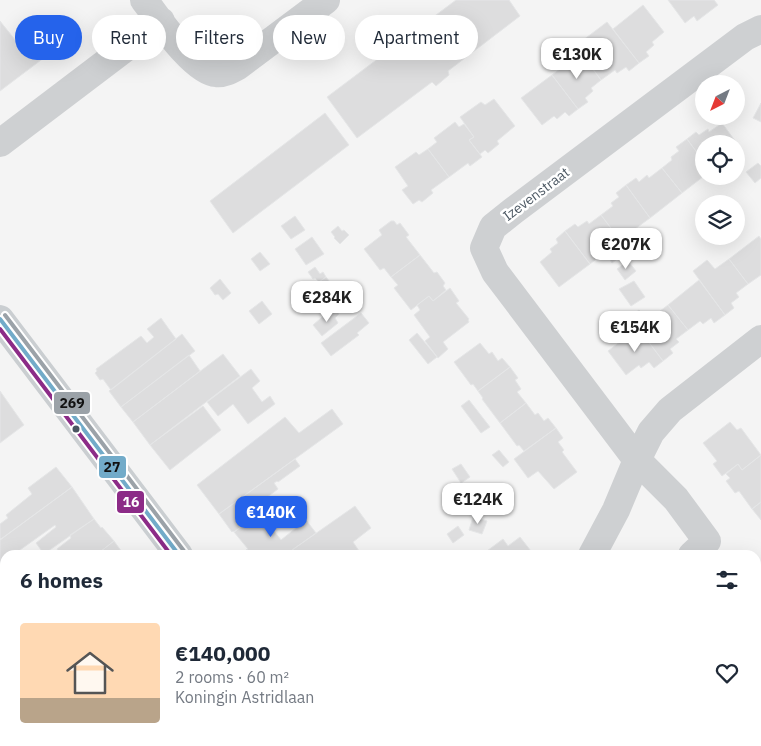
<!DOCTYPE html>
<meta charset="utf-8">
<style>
body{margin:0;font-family:"IBM Plex Sans",sans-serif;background:#f6f6f7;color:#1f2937;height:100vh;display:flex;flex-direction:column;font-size:19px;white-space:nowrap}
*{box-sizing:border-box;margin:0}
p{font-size:16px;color:#747a83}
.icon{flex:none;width:28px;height:28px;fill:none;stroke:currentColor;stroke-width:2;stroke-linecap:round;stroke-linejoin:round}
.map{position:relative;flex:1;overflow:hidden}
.panel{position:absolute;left:0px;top:550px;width:761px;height:196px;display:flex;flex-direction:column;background:#fff;border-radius:15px 15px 0 0;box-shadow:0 5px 20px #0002}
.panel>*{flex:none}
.banner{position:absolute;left:15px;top:15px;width:500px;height:45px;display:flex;gap:10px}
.needle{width:32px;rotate:222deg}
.controls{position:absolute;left:695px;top:75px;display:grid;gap:10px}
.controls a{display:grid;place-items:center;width:50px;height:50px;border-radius:50%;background:#fff;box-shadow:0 5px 20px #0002;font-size:25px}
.price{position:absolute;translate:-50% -42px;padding:0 11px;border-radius:10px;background:#fff;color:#222;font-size:16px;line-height:32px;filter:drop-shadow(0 1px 2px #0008)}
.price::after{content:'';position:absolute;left:50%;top:30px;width:15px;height:11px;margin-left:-8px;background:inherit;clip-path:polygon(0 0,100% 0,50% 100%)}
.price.selected{background:#2563eb;color:#fff}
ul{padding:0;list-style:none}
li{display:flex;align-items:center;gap:15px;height:125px;padding:0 20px}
li span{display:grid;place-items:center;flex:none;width:140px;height:100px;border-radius:5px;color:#555}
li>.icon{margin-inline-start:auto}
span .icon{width:60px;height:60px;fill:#fffc;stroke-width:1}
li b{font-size:21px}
h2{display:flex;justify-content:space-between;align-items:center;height:60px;padding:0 20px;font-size:21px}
.chip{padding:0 18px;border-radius:22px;background:#fff;box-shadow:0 5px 20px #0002;font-size:18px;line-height:45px}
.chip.selected{background:#2563eb;color:#fff}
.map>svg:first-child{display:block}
.building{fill:#ddddde;stroke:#e5e6e7}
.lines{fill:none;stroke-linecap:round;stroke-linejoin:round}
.minor{stroke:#ced0d2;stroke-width:28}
.major{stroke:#caced1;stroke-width:28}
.bus-1-casing{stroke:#fff;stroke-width:8}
.bus-2-casing{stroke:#fff;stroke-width:8}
.bus-3-casing{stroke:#fff;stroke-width:8}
.bus-1{stroke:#72abc9;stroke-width:4}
.bus-2{stroke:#8c2b87;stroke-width:4}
.bus-3{stroke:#9ba2a8;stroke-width:4}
.bus-dot{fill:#4a5661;stroke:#fff;stroke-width:2}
.labels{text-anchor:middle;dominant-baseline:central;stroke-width:5;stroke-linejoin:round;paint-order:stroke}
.street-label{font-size:14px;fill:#4a5661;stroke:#fff}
.line-badge{stroke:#fff;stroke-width:2}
.badge-label{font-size:14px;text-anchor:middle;font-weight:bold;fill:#fff}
.pale-badge-label{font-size:14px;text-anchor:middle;font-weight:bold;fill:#111}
</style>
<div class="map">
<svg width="761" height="746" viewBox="0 0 761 746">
<rect width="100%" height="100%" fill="#f4f4f4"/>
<!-- building -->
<path class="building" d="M456,0H509L520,16L448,71L449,75L436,86L432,82L357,138L327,97Z
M668,0H714L718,5L697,21L694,16L685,23Z
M643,5L664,32L652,42L654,45L646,52L649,56L639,63L613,29Z
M0,21L16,41L38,24L57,48L0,91Z
M607,22L639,63L629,71L626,67L617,73L615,70L601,80L581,53L583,51L578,44Z
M581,53L601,80L591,88L593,91L585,98L588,102L578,109L552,75Z
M552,75L578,109L569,116L565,112L557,119L554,116L542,125L521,98Z
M494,99L515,126L497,141L499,144L488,153L485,150L480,154L469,140L474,137L460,117L481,102L485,105Z
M761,103V122L753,118Z
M325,113L349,145L233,233L210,201Z
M455,122L459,127L464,124L474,137L469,140L482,157L470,166L468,163L449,177L428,149L437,142L434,138Z
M722,123L741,149L736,152V144H704V162L687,139L696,132L699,135L708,129L709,132Z
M687,139L704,162V176L682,193L662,168L672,160L671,157L679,151L676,147Z
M428,149L449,177L431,190L433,193L422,202L419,200L413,204L402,190L408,186L395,167L416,152L419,155Z
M758,163L761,166V178L755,183L746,172Z
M662,168L682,193L650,218L626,185L636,178L639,182L647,175L649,178Z
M626,185L650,218L620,240L601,215L613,206L611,203L619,197L616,193Z
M601,215L628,251L612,263L605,252L590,264L565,231L575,224L578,227L587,221L589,224Z
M295,216L305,230L291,239L281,226Z
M391,221H394L397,225L400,223L409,235L406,237L420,255L391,277L384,268L380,270L364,249L382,235L379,230Z
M338,226L342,231L344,230L349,235L340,244L334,238L335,237L331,232Z
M565,231L590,264L559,287L540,262L552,252L550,249L558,243L556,239Z
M759,236L761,239V275L748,284L729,259Z
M312,237L324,254L306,265L295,249Z
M260,252L270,264L260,271L251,259Z
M420,255L434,273L437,272L445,283L443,286L446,290L433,301L429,296L411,310L394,288L398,285L391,277Z
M729,259L748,284L736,293L739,297L731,303L734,308L725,315L693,271L707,260L715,269Z
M628,261L636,271L625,280L617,269Z
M315,267L320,274L323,272L326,277L319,282L315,278L313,279L308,272Z
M326,277L333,286L326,291L319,282Z
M220,279L231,293L223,300L218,294L215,295L210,288Z
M699,280L725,315L714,323L711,318L703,324L700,321L688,330L668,305Z
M634,281L645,297L631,306L619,289Z
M450,288L459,301L456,303L469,319L468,320L469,322L443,342L448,349L438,358L425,341L430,337L414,315L420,310L417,305L429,296L433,301Z
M262,301L272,314L259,324L249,311Z
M668,305L688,330L676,339L679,342L670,349L673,353L663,361L630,317L639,310L647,321Z
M335,309L339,314L335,318L338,323L322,336L313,325L328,312L330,313Z
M361,313L369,323L357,333L359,335L331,356L321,343Z
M161,318L176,339L111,390L103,379L100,380L95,373L97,371L96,369L141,336L147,343L154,337L147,329Z
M638,328L663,361L654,368L649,362L641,368L639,365L626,375L608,351Z
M417,333L437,357L428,364L409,340Z
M182,334L195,351L121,407L109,391Z
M480,343L489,354L492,352L498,361L502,358L510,367L478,391L473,384L471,385L454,362Z
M223,354L240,376L150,445L133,422Z
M189,355L200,371L133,422L121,407Z
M510,367L518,378L515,380L521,389L517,392L526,403L500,423L482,399L483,398L478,391Z
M251,369L260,381L252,388L262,402L270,396L275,404L248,424L233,404L218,416L207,402Z
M0,391L24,425L0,443Z
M469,400L490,427L481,433L461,406Z
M526,403L535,415L538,413L544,421L548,418L556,428L524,451L519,445L517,446L500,423Z
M203,406L221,430L170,470L150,445Z
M332,409L343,424L219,514L197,485L285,417L299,433Z
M730,422L737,430L741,428L761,455L742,470L738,464L722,476L713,464L717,461L703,443Z
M556,428L563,438L558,442L564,450L562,452L577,472L554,489L538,471L528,478L514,459Z
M499,450L509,462L503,467L492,455Z
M761,455V502L752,509L739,491L735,493L726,481L730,478L726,474L738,464L742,470Z
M295,459L300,466L278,482L277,481L274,483L278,489L266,498L270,505L234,532L233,531L232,532L219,514Z
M461,464L470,477L461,483L452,469Z
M56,467L72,487L1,539L0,538V524L8,518L6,515L32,494L28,488Z
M72,487L94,519L44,554L36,543L56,527L55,525L13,555L12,554L10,555H5V559L0,563V540Z
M479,487L486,498L491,496L494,502L478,511L467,494Z
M761,502V520L752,509Z
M355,506L371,528L353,542L359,551L354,555H285Z
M260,513L281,540L306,520L316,533L285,555H250L246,550L248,549L234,532Z
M473,517L487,521L482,534L469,530Z
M94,519L101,528L102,527L114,541L96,555H56L59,552L57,549L71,538L70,535Z
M458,526L464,535L453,543L447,534Z
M520,537L534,555H484L483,554L503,539L508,546Z
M114,541L124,555H96Z
M761,572V614L760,613L756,615V575Z
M5,627V645L4,646L0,640V631Z
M761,638V660L756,664V654L760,651L756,645V642Z
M212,741H245L248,746H206Z
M531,741H570L564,746H534Z"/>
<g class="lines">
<!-- minor -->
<path class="minor" d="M144,0C158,18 194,72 216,73C224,74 231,70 238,66L326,0
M0,143L161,21
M592,555L616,510L637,460L651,432L670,410L761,339
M692,555L707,541L676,499L637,460L495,272L484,248L493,227L513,211L745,37L761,29
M415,746L422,741"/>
<!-- major -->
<path class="major" d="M0,319L179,555
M321,741L324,746"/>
<!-- bus-1 casing -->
<g class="bus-1-casing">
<path id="bus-1" d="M0,319L179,555"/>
</g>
<!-- bus-2 casing -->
<g class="bus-2-casing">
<path id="bus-2" d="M0,329L171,555"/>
</g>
<!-- bus-3 casing -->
<g class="bus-3-casing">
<path id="bus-3" d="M5,315L184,551"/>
</g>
<!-- bus-1 -->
<use href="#bus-1" class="bus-1"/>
<!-- bus-2 -->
<use href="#bus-2" class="bus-2"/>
<!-- bus-3 -->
<use href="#bus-3" class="bus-3"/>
</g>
<!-- markers -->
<circle class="bus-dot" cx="76" cy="429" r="4.5"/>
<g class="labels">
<!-- street labels -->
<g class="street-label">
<text transform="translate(536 194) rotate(-37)">Izevenstraat</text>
</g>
</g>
<g class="line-badge">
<rect x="53" y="391" width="38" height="24" rx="5" fill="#9ba2a8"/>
<rect x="98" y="455" width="29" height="24" rx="5" fill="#72abc9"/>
<rect x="116" y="490" width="29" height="24" rx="5" fill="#8c2b87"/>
</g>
<g class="badge-label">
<text x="131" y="507">16</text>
</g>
<g class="pale-badge-label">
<text x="72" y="408">269</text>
<text x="112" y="472">27</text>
</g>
</svg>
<div class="controls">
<a><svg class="needle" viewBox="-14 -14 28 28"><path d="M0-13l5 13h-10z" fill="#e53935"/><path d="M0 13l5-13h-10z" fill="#747a83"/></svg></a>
<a><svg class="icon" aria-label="locate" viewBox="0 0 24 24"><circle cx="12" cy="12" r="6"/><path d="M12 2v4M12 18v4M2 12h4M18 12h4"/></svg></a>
<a><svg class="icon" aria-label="layers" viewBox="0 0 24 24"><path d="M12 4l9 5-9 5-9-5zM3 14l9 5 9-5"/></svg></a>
</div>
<b class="price" style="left:577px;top:80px">€130K</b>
<b class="price" style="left:626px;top:270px">€207K</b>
<b class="price" style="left:327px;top:323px">€284K</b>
<b class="price" style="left:635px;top:353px">€154K</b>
<b class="price" style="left:478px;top:525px">€124K</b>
<b class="price selected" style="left:271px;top:538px">€140K</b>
<div class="banner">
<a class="chip selected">Buy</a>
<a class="chip">Rent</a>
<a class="chip">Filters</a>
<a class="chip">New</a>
<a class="chip">Apartment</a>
</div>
<section class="panel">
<h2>6 homes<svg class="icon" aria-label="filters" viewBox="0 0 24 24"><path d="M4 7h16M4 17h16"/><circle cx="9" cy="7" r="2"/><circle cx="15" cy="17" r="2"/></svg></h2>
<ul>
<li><span style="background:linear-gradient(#ffd9b3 75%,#b9a48a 0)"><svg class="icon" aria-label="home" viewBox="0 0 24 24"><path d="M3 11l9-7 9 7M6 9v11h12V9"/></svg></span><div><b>€140,000</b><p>2 rooms · 60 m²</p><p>Koningin Astridlaan</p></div><svg class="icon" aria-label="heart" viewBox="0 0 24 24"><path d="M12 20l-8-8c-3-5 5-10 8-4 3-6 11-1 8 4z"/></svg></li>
</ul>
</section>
</div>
